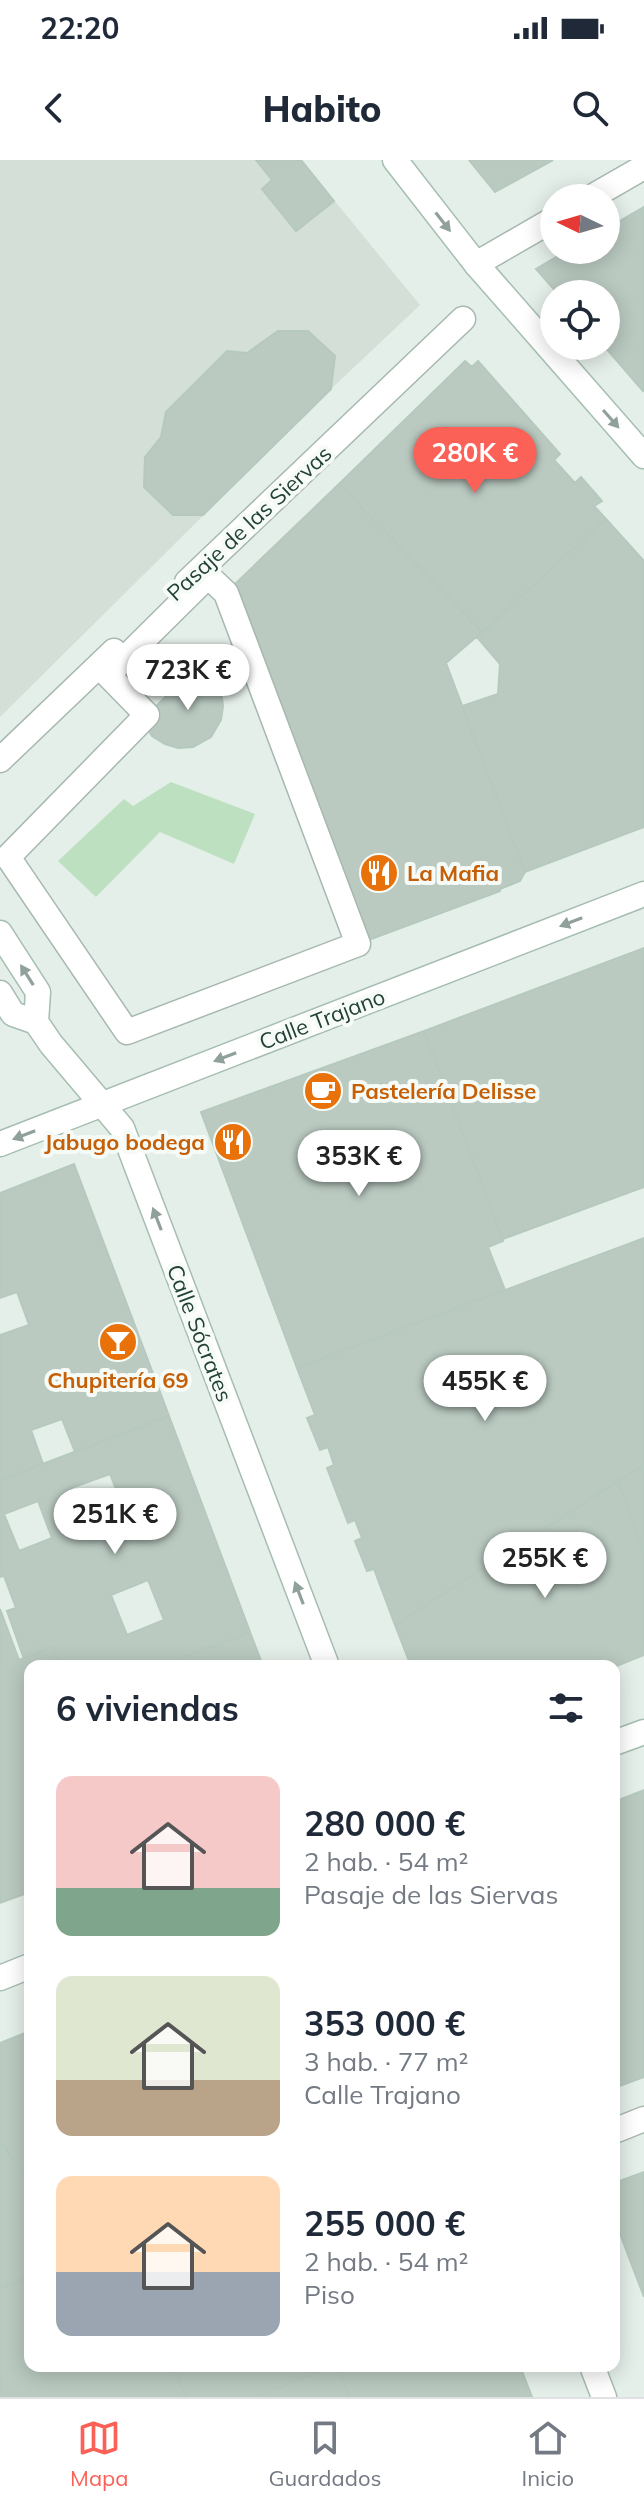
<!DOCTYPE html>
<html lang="es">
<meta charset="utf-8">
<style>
body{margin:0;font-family:Mulish,sans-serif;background:#f2f2f3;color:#1f2937;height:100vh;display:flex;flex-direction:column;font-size:30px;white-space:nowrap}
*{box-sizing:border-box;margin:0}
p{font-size:26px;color:#747a83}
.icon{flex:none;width:44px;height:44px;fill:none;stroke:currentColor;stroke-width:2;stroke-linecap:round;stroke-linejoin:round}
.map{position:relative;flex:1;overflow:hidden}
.sheet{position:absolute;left:24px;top:1500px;width:596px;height:712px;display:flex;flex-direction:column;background:#fff;border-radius:16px;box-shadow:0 4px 20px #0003}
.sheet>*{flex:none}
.needle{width:52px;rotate:275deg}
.controls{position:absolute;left:540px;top:24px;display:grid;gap:16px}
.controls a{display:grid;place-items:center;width:80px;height:80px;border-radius:50%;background:#fff;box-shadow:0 4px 20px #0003;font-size:40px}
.price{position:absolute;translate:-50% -68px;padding:0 18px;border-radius:28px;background:#fff;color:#222;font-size:26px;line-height:52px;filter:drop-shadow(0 2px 4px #0008)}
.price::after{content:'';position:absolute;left:50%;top:48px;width:24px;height:18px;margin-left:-12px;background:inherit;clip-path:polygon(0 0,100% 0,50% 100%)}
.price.on{background:#fb6157;color:#fff}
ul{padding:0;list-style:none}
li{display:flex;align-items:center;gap:24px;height:200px;padding:0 32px}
li span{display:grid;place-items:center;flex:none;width:224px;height:160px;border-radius:16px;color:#555}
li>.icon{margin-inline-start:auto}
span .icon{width:96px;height:96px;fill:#fffc;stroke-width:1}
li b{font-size:34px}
h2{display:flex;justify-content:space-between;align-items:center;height:96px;padding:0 32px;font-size:34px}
.status{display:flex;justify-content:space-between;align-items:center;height:56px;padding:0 40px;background:#fff;direction:ltr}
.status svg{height:22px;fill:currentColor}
header{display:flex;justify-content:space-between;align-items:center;height:104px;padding:0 32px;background:#fff;font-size:36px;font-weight:800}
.menu{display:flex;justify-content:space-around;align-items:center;height:112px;border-top:2px solid #e0e1e3;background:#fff;font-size:22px;color:#747a83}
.menu a{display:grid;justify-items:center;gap:4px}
.menu .on{color:#fb6157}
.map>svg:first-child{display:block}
.built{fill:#d3dfd7}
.green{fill:#bde1c0}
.building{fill:#bacac1;stroke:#b6c9be;stroke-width:2;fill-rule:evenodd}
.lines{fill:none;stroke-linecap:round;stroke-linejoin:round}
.street-casing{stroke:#a7b8af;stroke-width:27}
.secondary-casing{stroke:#a5beb1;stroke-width:27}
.street{stroke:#fff;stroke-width:24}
.secondary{stroke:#fff;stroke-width:24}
.oneway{fill:#90a09a}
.labels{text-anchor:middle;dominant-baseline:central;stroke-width:8;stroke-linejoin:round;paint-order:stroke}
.street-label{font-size:22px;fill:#224234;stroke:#f6fbf7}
.food-label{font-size:22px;font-weight:bold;fill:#c56008;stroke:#f6fbf7;text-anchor:start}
</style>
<div class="status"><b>22:20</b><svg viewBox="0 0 49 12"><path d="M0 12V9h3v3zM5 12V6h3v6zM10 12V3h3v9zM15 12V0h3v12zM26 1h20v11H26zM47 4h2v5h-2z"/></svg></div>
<header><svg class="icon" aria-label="back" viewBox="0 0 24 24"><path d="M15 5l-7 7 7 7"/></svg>Habito<svg class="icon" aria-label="search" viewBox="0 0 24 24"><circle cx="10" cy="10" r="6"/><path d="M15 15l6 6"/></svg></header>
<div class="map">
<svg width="644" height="2237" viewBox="0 0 644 2237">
<rect width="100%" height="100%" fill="#e5efe9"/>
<!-- built -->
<path class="built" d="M0,0H301L420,145L331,229L0,557Z"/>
<!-- green -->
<path class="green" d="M171,622L255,654L234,704L160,672L96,737L58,701L124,639L133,646Z"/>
<!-- building -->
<path class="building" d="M256,0H301L334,41L296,71L262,29L272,20Z
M469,0H553L495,32Z
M644,47V230L643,231L604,186H606V134H558L536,109L568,90H606V69Z
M278,171H308L335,196L331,229L203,355H173L144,327L145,297L161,277L166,252L227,191L247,193Z
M465,201L472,207L478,201L560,294L554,300L575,323L581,317L602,341L594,346L606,359L482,472L339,324Z
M339,324L482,472L446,503L525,712L520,721L500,729V731L358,784L234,425Z
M606,359L644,401V667L525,712L462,546L498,534L500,504L477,477Z
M196,507L214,519L221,531L223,546L221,560L211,577L193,587L178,588L165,584L152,576L142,560Z
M644,788V1027L503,1079L424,871Z
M424,871L503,1081L488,1087L505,1130L297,1208L201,952Z
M74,1004L169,1256L75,1292L62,1259L31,1270L43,1304L0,1320V1175L29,1165L17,1132L0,1138V1033Z
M644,1078V1305L395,1465L374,1409L367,1411L355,1381L362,1378L355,1360L348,1363L327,1308L334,1305L328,1287L320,1290L307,1258L315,1255L297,1208Z
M169,1256L250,1472L161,1506H60L53,1487L24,1499L7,1451L16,1448L4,1416L0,1417V1320ZM110,1314L124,1350L85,1366L71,1328ZM38,1341L52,1378L19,1391L4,1354ZM148,1420L164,1460L127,1475L111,1435Z
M644,1305V1394L618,1321Z
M618,1321L644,1394V1495L614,1507L411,1506L395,1465Z
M0,1449L19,1500L53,1487L60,1506H30V1732L0,1743Z
M250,1472L263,1506H161L234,1478Z
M644,1630V1917L614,1928V1642Z
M30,1871V2022L0,1981V1883Z
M0,1981L30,2022V2116L0,2128Z
M644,2012V2137L614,2058V2023Z
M30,2116V2206H173L186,2237H0V2128Z
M173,2206H333L255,2237H186Z
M333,2206H337L350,2237H255Z
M337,2206H520L532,2237H350Z"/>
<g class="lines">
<!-- street casing -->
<g class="street-casing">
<path id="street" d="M590,38L644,7
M476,104L554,59
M208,416L226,433L358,784L127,872L8,697L147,555L108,515Z
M187,422L463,159
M0,600L114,491
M614,1971L644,1959"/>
</g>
<!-- secondary casing -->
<g class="secondary-casing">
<path id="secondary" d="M395,0L476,104L644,296
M0,773L38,832L36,862L51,884L122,968L327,1506
M0,833L13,854L36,862
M0,984L644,734
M614,1583L644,1572
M0,1818L30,1806
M592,2206L604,2237"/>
</g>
<!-- street -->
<use href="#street" class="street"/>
<!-- secondary -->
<use href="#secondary" class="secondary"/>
</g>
<!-- one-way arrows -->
<defs><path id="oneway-solid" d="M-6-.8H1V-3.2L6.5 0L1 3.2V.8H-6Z" transform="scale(2)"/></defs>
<g class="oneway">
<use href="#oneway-solid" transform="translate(443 62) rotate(52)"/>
<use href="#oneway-solid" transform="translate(611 259) rotate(49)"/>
<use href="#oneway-solid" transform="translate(571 762) rotate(159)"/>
<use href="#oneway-solid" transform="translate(27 815) rotate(-122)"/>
<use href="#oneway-solid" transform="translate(225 897) rotate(159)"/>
<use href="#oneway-solid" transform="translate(24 975) rotate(159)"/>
<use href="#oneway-solid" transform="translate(157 1059) rotate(-111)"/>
<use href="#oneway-solid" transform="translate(299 1433) rotate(-111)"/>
</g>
<!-- icons -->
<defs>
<g id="restaurant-disc" transform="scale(2)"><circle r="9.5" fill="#e8710a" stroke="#f6fbf7"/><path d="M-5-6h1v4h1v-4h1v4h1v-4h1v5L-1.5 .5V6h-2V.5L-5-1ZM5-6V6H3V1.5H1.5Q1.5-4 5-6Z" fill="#fff"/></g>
<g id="cafe-disc" transform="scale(2)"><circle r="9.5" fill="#e8710a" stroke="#f6fbf7"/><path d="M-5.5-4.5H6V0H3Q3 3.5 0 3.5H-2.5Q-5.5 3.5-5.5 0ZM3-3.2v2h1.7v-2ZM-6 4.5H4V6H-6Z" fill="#fff"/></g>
<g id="bar-disc" transform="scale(2)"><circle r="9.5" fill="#e8710a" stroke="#f6fbf7"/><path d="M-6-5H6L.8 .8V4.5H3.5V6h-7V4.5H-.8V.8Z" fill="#fff"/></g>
</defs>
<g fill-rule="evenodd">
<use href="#restaurant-disc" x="379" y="713"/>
<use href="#cafe-disc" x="323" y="931"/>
<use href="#restaurant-disc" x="233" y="982"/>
<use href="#bar-disc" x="118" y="1182"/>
</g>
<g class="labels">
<!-- street labels -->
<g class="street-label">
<text transform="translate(249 363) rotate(-43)">Pasaje de las Siervas</text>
<text transform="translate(322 859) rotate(-21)">Calle Trajano</text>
<text transform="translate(200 1173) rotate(69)">Calle Sócrates</text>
</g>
<!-- food labels -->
<g class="food-label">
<text x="407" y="713">La Mafia</text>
<text x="351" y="931">Pastelería Delisse</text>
<text x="205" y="982" text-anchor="end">Jabugo bodega</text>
<text x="118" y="1220" text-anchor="middle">Chupitería 69</text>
</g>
</g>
</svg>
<div class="controls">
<a><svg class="needle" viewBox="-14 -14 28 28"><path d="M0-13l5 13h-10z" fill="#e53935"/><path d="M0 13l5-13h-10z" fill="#747a83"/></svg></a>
<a><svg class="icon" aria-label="locate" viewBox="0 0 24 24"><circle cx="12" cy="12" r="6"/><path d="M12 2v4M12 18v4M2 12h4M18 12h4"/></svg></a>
</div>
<b class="price on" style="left:475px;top:335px">280K €</b>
<b class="price" style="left:188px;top:552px">723K €</b>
<b class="price" style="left:359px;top:1038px">353K €</b>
<b class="price" style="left:485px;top:1263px">455K €</b>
<b class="price" style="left:115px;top:1396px">251K €</b>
<b class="price" style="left:545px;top:1440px">255K €</b>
<section class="sheet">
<h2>6 viviendas<svg class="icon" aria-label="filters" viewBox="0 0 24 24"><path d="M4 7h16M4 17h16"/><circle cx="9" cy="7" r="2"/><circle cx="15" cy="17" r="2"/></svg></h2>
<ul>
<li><span style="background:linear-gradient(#f6c9c9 70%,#7fa58c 0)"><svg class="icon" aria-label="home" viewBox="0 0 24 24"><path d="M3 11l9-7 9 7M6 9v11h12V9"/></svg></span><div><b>280 000 €</b><p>2 hab. · 54 m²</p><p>Pasaje de las Siervas</p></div></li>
<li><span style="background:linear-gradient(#dfe7d0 65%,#b9a48a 0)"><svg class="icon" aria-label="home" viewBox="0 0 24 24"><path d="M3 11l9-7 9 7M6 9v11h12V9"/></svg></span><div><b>353 000 €</b><p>3 hab. · 77 m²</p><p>Calle Trajano</p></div></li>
<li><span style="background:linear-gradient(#ffd9b3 60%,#9aa5b1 0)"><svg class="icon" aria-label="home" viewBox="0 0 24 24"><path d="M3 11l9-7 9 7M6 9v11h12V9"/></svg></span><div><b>255 000 €</b><p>2 hab. · 54 m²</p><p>Piso</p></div></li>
</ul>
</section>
</div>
<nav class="menu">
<a class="on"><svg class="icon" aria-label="map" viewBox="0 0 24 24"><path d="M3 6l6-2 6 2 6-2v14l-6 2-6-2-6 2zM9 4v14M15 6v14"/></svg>Mapa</a>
<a><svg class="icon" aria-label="saved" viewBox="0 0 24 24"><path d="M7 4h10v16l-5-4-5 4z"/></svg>Guardados</a>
<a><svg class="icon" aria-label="home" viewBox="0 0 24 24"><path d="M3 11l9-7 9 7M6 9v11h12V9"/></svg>Inicio</a>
</nav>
